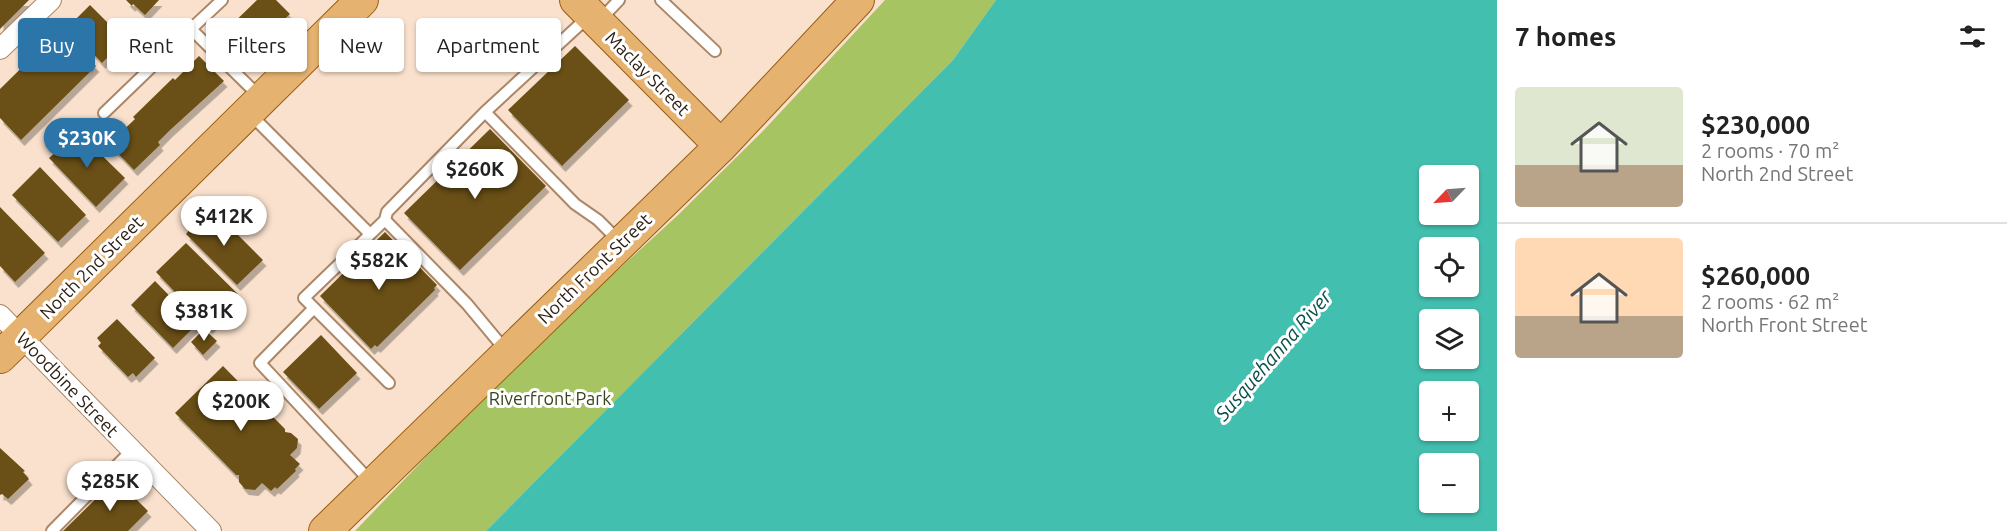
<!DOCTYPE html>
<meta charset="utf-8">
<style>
body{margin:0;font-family:Ubuntu,sans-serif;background:#f6f6f6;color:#222;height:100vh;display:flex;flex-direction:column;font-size:22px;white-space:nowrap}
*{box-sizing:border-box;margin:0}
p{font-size:20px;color:#767676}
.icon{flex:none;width:33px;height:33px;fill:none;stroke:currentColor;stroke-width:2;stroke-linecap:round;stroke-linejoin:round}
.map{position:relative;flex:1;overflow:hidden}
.sheet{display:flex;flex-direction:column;background:#fff;width:510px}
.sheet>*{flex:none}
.guide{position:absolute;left:18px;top:18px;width:570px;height:54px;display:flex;gap:12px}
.needle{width:39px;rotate:245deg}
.tools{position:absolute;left:1419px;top:165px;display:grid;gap:12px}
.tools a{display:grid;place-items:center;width:60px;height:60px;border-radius:6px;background:#fff;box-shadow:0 2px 4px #0004;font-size:30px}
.price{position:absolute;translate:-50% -51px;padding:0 14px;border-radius:21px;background:#fff;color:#222;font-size:20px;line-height:39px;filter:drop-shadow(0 2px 3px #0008)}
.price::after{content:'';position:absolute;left:50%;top:36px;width:18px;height:14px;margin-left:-9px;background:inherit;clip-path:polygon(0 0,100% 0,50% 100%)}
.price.active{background:#2c75a9;color:#fff}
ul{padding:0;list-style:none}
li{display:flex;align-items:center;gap:18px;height:150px;padding:0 18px}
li+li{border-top:2px solid #e0e0e0}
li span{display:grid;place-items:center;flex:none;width:168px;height:120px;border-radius:6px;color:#555}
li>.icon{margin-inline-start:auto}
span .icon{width:72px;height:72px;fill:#fffc;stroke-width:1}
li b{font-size:26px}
h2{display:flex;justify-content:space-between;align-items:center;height:72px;padding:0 18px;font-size:26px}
.tag{padding:0 21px;border-radius:6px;background:#fff;box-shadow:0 2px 4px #0004;font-size:21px;line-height:54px}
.tag.active{background:#2c75a9;color:#fff}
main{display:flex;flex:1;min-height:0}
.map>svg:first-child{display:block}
.green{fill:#a6c461}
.water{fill:#43bfaf;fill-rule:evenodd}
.building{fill:#6b5013;filter:url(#shadow)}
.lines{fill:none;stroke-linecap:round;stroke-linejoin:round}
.lane-casing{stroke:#ac8767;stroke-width:14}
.street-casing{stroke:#ac8767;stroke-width:22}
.primary-casing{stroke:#995c11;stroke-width:34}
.lane{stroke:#fff;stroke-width:10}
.street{stroke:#fff;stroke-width:20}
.primary{stroke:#e5b270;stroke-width:32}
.labels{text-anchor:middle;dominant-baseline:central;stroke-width:6;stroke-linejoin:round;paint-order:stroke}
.street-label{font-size:18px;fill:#2b1d10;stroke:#fff}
.park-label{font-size:18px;fill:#384419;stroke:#fff}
.water-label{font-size:20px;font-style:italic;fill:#075149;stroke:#fff}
</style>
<main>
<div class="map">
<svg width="1497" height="531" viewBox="0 0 1497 531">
<defs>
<filter id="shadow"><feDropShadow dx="3.5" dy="6" stdDeviation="0" flood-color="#0004"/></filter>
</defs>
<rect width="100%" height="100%" fill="#f9e1cd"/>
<!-- green -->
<path class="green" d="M885,0H996L953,60L486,531H355L516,363L677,216L763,131Z"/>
<!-- water -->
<path class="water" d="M996,0H1497V531H486L953,60ZM1430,176H1468V214H1430ZM1430,248H1468V286H1430ZM1430,320H1468V358H1430ZM1430,392H1468V430H1430ZM1430,464H1468V502H1430Z"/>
<!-- building -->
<path class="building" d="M0,0H29L0,29Z
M126,0H159L145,15L133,4L132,6Z
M257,0H276L290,14L245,58L222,34Z
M90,5L125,40L102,63L68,27Z
M60,30L96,66L21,140L0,118V89Z
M575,46L629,100L562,166L508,110Z
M199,56L224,81L169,131L158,142L160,145L134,170L109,144L135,119L133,117L173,78L175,80Z
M490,129L546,186L460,270L404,213Z
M78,132L125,178L96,207L49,158Z
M40,167L86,215L58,242L12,195Z
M0,207L45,253L15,282L0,266Z
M212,209L263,260L237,285L186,234L202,215L204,217Z
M385,232L437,285L434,288L435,290L377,347L375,345L371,349L320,296Z
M186,243L242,298L209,328L156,272Z
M155,281L197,324L173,348L131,305Z
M117,319L155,358L136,377L133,373L128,377L98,346L101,343L97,338Z
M204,329L217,341L203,355L191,342Z
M321,335L357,373L319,409L283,372Z
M223,366L285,429V432L291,433L298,439L297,448L290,455L300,464L295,469L296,471L277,489L275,487L271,491L262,483L255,490L245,489L239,482V475H236L175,413Z
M0,448L25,471L23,472L29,479L8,499L2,494L0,495Z
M116,479L148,511L128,531H63Z"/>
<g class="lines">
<!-- lane casing -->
<g class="lane-casing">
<path id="lane" d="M661,0L715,51
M588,17L485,112L575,204L598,220L619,241
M600,20L619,0
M191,29L222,0
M104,113L191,29L259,96
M249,113L370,234
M385,220L467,304L507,352
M314,308L260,363L371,482
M389,383L304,298L385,220L387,212L485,112
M52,531L132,450"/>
</g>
<!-- street casing -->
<g class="street-casing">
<path id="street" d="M0,49L51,0
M0,315L211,531"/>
</g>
<!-- primary casing -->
<g class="primary-casing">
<path id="primary" d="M576,0L721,146
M0,357L362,0
M325,531L721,146L858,0"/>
</g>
<!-- lane -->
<use href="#lane" class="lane"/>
<!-- street -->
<use href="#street" class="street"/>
<!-- primary -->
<use href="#primary" class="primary"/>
</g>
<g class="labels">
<!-- street labels -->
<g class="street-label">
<text transform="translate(648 73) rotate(45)">Maclay Street</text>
<text transform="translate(91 267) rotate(-45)">North 2nd Street</text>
<text transform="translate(594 268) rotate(-44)">North Front Street</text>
<text transform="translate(68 384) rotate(46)">Woodbine Street</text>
</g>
<!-- park labels -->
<g class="park-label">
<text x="550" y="398">Riverfront Park</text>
</g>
<!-- water labels -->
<g class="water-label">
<text transform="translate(1273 355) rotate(-49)">Susquehanna River</text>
</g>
</g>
</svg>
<div class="tools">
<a><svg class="needle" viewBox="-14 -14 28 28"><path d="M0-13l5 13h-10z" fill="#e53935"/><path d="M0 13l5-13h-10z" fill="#767676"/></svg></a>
<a><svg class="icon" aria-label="locate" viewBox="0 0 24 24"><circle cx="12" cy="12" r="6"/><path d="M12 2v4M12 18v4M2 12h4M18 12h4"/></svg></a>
<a><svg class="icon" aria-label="layers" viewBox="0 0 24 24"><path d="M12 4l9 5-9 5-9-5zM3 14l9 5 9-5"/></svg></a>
<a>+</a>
<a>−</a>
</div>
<b class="price active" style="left:87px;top:169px">$230K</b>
<b class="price" style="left:475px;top:200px">$260K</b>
<b class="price" style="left:224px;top:247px">$412K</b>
<b class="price" style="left:379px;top:291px">$582K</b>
<b class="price" style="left:204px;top:342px">$381K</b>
<b class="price" style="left:241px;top:432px">$200K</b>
<b class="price" style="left:110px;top:512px">$285K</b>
<div class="guide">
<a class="tag active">Buy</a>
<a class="tag">Rent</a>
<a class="tag">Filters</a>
<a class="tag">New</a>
<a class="tag">Apartment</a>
</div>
</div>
<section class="sheet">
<h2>7 homes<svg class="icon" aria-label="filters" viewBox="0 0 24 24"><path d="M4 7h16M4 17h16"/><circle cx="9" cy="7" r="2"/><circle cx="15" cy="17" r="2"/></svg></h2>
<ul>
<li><span style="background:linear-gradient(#dfe7d0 65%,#b9a48a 0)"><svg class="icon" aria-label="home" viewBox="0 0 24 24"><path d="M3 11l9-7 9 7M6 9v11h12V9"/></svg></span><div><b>$230,000</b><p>2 rooms · 70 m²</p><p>North 2nd Street</p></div></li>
<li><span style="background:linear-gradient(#ffd9b3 65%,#b9a48a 0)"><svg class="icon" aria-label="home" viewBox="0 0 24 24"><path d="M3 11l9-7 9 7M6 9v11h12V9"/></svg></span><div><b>$260,000</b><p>2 rooms · 62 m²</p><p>North Front Street</p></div></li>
</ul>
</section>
</main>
